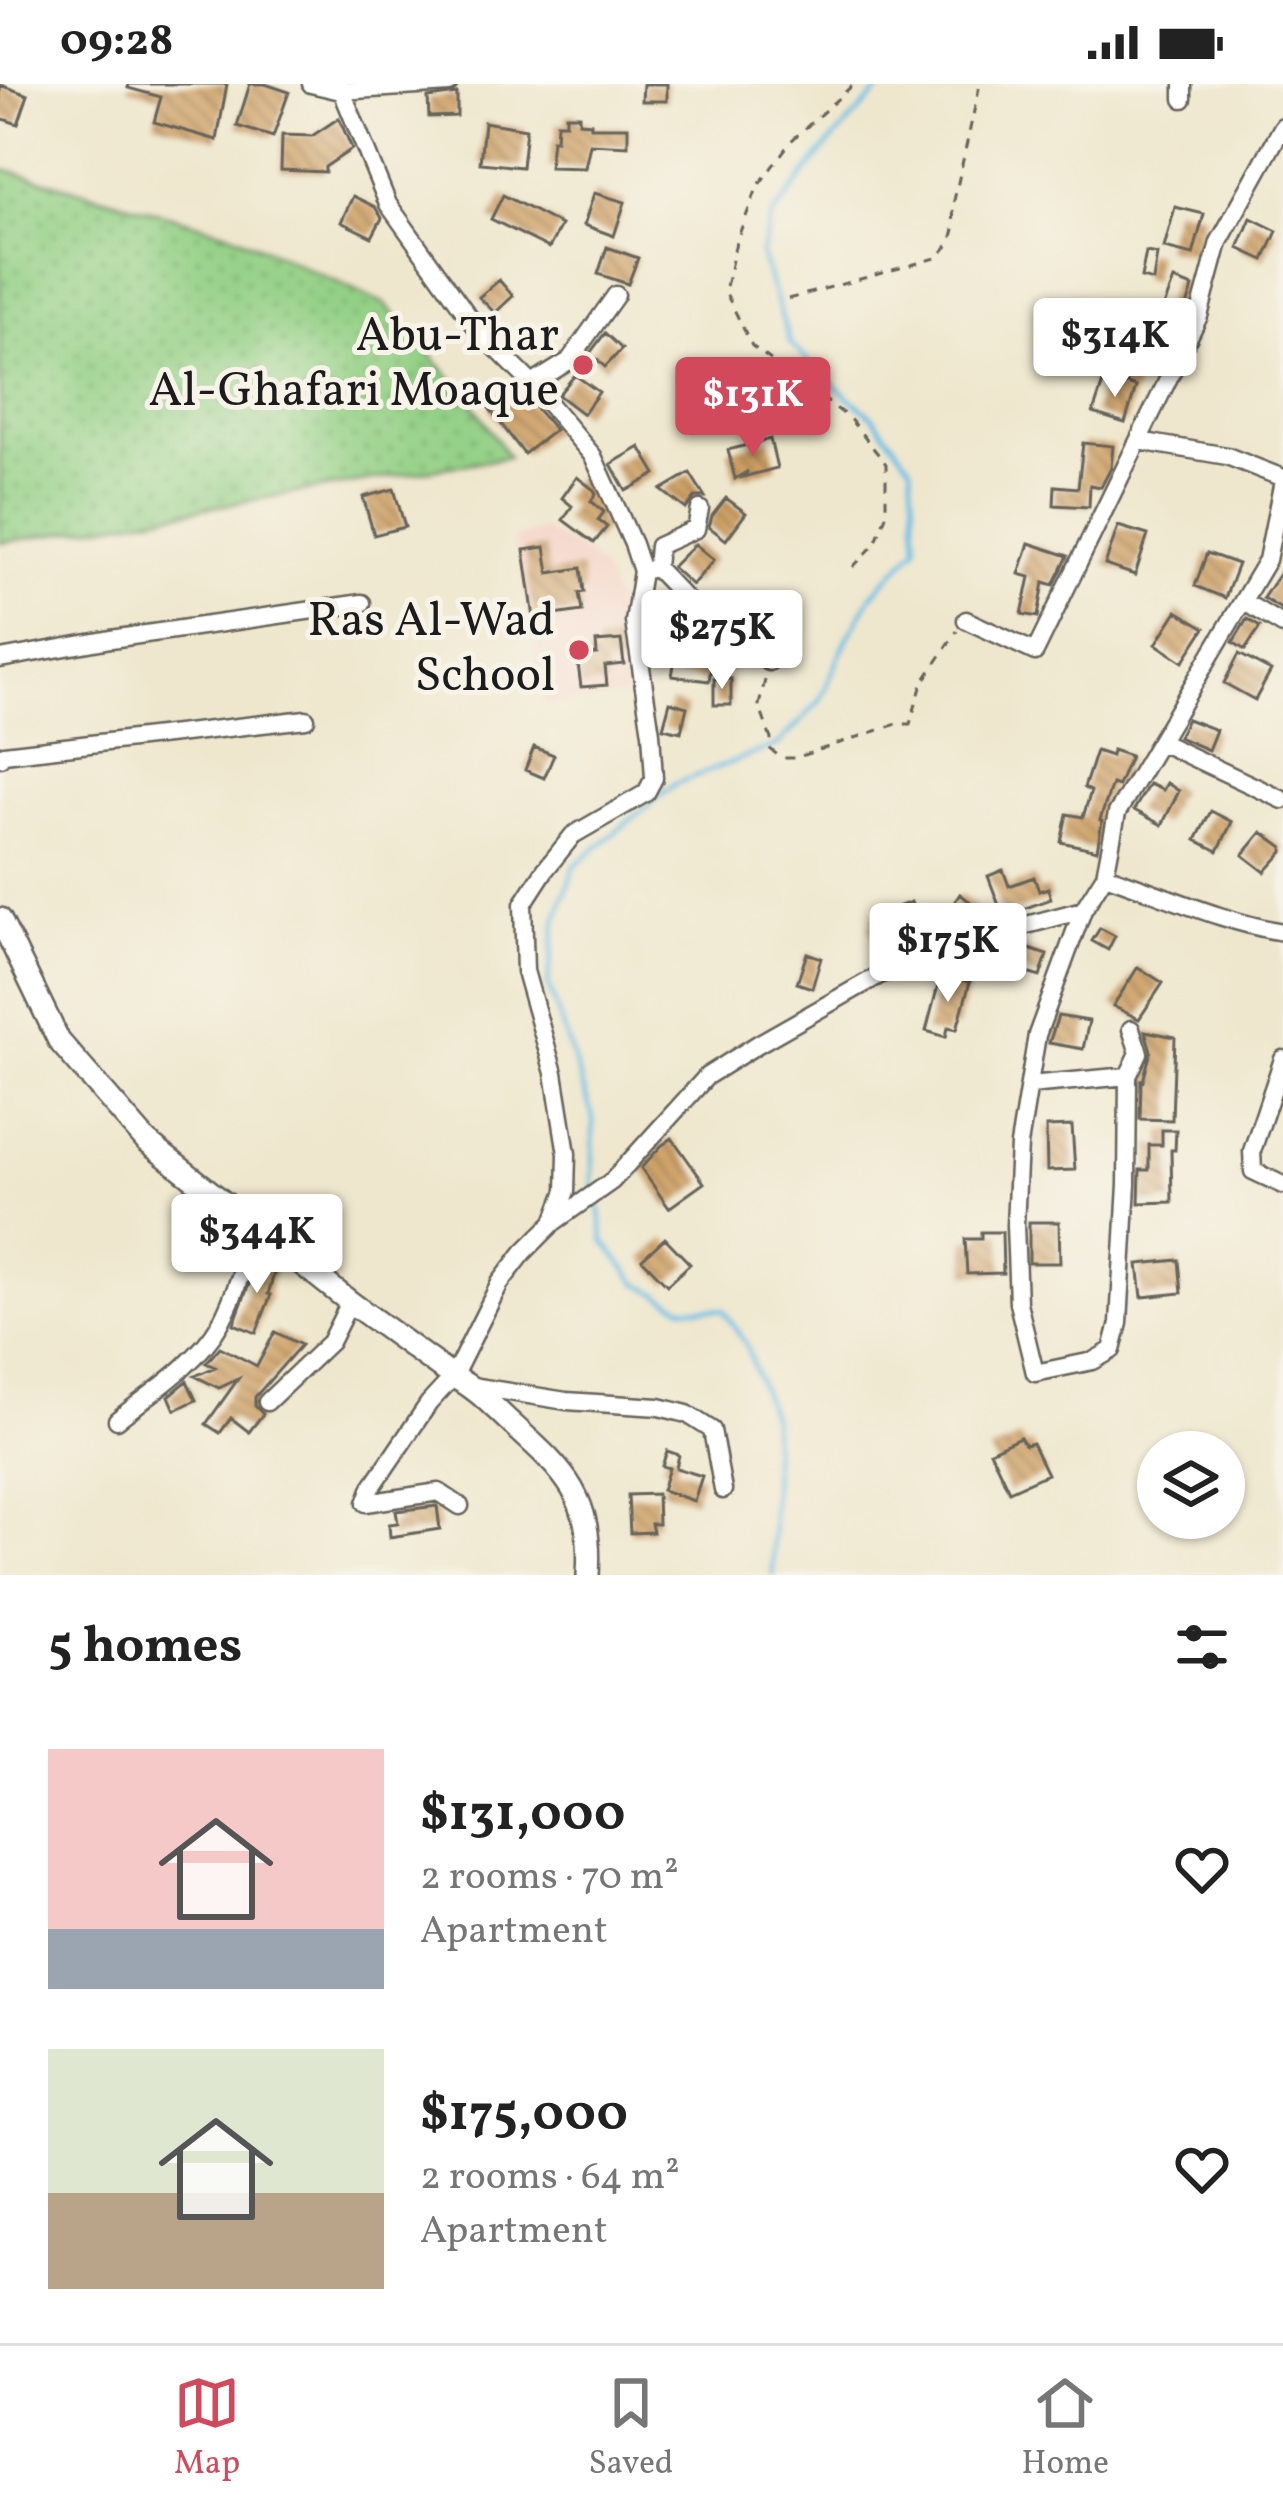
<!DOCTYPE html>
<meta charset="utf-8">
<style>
body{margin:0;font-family:Vollkorn,serif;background:#f2f2f2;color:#222;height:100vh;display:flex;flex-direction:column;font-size:45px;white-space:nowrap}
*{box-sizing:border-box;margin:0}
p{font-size:39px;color:#767676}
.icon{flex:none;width:66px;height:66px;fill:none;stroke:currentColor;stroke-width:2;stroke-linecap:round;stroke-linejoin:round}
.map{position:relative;height:1491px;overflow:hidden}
.panel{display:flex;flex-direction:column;background:#fff;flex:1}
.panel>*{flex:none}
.buttons{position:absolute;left:1137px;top:1347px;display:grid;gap:24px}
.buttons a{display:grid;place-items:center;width:108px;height:108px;border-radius:50%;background:#fff;box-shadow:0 3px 9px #0004;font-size:60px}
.price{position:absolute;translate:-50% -102px;padding:0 27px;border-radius:12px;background:#fff;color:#222;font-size:39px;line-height:78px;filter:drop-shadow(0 3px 6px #0008)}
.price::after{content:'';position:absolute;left:50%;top:72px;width:36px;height:27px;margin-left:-18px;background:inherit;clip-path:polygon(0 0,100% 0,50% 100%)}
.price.active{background:#d1495b;color:#fff}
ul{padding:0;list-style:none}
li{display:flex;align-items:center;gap:36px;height:300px;padding:0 48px}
li span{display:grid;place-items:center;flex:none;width:336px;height:240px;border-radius:0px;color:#555}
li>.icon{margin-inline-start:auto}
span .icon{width:144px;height:144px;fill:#fffc;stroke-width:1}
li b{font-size:51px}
h2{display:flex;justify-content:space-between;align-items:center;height:144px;padding:0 48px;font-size:51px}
.status{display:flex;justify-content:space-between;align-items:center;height:84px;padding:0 60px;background:#fff;direction:ltr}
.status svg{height:33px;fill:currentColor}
.tab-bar{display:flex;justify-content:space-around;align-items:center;height:168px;border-top:3px solid #e0e0e0;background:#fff;font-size:33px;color:#767676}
.tab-bar a{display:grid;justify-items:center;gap:6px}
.tab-bar .active{color:#d1495b}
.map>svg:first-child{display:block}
.built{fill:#f6d1c5}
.grass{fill:url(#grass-dots);stroke:#587650;stroke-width:3}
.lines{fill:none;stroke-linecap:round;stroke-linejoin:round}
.stream{stroke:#69bfe6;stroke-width:4.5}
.building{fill:url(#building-back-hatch)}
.minor-casing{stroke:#66635a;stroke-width:21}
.tertiary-casing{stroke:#66635a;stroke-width:26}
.path{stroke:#66635a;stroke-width:3;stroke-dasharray:9 9;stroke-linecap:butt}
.minor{stroke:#fff;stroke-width:16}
.tertiary{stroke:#fff;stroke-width:21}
.poi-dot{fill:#d1495b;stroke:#f7f3e8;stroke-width:4.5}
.labels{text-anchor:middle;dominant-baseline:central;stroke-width:10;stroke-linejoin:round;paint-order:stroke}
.poi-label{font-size:48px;fill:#1c1c1c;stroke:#f7f3e8;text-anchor:end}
</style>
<div class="status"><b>09:28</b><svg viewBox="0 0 49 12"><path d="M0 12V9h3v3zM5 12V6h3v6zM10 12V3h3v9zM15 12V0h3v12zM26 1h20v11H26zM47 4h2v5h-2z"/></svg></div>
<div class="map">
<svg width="1283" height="1491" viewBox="0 0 1283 1491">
<defs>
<pattern id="grass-dots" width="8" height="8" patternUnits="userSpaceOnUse" patternTransform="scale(3)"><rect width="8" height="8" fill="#93d085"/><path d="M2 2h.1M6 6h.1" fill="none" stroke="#7eb272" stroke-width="1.8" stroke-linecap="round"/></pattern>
<pattern id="building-back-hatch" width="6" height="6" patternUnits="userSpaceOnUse" patternTransform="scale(3)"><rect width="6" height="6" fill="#cd9f63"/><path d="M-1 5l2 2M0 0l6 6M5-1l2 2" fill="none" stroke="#a68151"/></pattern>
</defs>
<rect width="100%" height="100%" fill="#f7f3e8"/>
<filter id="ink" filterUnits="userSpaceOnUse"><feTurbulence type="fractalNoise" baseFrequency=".00833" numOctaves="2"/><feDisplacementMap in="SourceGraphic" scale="24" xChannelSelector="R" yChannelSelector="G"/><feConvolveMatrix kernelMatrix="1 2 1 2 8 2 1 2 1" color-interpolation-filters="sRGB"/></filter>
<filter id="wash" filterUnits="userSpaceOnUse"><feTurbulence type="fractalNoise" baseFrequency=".004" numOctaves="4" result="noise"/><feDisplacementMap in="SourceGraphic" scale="48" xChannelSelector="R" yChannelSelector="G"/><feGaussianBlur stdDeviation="2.7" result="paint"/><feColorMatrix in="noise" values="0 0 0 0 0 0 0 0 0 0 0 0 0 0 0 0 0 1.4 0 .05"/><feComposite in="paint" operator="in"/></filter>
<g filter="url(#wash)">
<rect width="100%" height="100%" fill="#efe7cd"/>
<!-- built -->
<path class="built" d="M543,445L585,469L603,485L617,520L627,612L545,621L515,454Z"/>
<!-- grass -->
<path class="grass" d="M0,84L228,148L385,220L470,315L508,373L0,459Z"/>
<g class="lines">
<!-- stream -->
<path class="stream" d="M593,1103V1033L548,900L556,837L575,781L675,700L779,660L820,617L847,555L872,511L917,463L911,382L873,333L824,293L790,259L761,170L772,133L824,66L885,0
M599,1121L604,1157L637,1199L683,1223L723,1226L745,1259L772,1334L773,1491"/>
</g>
<g id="blocks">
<!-- building -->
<path class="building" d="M129,0H227L217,56L154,38L161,13L128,4Z
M250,0H265L289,8L273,53L237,42Z
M643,0H667V17H642Z
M0,1L28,11L18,40L0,34Z
M457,10V32L429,33L428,14Z
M566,31H579V38L591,39V43H628V62L590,60L585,84L549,83L552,56H556L557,39H566Z
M339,34L352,65L325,83V88L281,86L282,51L312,52Z
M484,38L526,45L522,83L480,79Z
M594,109L625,118L614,152L584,141Z
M503,111L561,141L549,164L491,135Z
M353,112L375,123L382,134L372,153L341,138Z
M1175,123L1204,130L1193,171L1164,164Z
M1251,134L1277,147L1264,176L1238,164Z
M607,163L638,174L628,200L598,190Z
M1146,168L1157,170L1153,197L1141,194Z
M499,196L513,212L495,229L479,213Z
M1174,196L1193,203L1182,238L1161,230Z
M1140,240L1163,248L1153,282L1128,275Z
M605,249L622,265L605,283L590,269Z
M575,291L599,308L583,330L558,311Z
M1105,293L1136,303L1125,339L1093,329Z
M516,302L555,346L524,370L489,324Z
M770,355L777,384L743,393L748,387L735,395L728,366Z
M1083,359L1113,362L1111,384L1101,403L1090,401L1089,423L1054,421L1055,402L1078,404Z
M640,363L656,390L626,407L611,380Z
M690,389L705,413H695L686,425L661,406Z
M577,393L594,406L596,410L591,417L604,428L598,436L607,443L594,459L563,436L572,422L562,414Z
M394,405L405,443L374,451L363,413Z
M726,414L746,429L726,456L709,443L712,432Z
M1118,442L1148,451L1135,491L1105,481Z
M1029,459L1068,472L1054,501L1044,498L1038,533L1022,530L1030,493L1019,490Z
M695,460L714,476L692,501L672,483Z
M545,463L549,489L581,484L584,508L579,509L582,527L534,534L524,466Z
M1207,469L1238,480L1225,514L1195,502Z
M1283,484V526L1263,514Z
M746,517L764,525L753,555L728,541L733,529L740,531Z
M1177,527L1205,544L1183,578L1156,560Z
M1247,535L1260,543L1245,566L1233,558Z
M685,549L702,550L714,563L709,597L672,592L676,569L683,570Z
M621,556L624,580L605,582L607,601L581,603L577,572L597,570L596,558Z
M1239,570L1271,587L1255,616L1224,599Z
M714,595H731V621H714Z
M670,618L687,623L681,648L663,644Z
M1187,635L1216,646L1208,666L1178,653Z
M534,663L554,671L544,694L525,686Z
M1112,666L1130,672L1118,702L1112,700L1100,736L1102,737L1097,766L1061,758L1067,730L1083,733L1091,707L1084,704L1096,667L1111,672Z
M1167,699L1179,707L1162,741L1134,726L1149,700L1163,706Z
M1211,727L1232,738L1218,767L1196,756Z
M1262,748L1283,763V768L1265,788L1243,771Z
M1003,786L1009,802L1034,793L1039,807L1048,804L1051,815L1003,832L988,792Z
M960,810L977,823L961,845L945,832Z
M911,818L924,851L878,868L868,841L873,839L871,833Z
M1100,844L1115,852L1108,866L1092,857Z
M1014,860L1047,871L1040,893L1000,881L1005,866L1012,868Z
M807,869L821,874L812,904L797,899Z
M1138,883L1163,899L1139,935L1113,922Z
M941,890L970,898L957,945L948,943L946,953L926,947Z
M1058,932L1089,937L1083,965L1049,959Z
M1145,947L1175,953L1172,1036L1140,1035L1141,996L1143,997L1151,967Z
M1072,1042L1075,1086L1047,1087L1046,1043Z
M1162,1046H1176L1175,1066H1171L1172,1118L1139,1119L1140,1086H1149V1061H1162Z
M672,1054L704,1099L669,1124L641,1084L661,1062Z
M1029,1138H1059L1060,1179H1029Z
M981,1148H1002L1003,1189L967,1190L965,1155H981Z
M665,1154L690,1180L667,1201L642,1175Z
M260,1171L277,1180L268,1210L271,1211L256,1249L234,1240Z
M1179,1176L1182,1209L1142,1213L1138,1180Z
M275,1248L301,1261L255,1313V1322L263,1330L249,1348L231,1334L220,1349L206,1340L238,1295L219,1304L195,1292L215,1283L206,1279L220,1263L257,1282Z
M187,1297L196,1316L175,1326L169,1312Z
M1020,1353L1025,1361L1032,1359L1047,1390L1009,1407L990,1367Z
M667,1367L679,1371L676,1384L702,1392L694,1417L662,1406L669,1384L662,1382Z
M657,1410L658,1440H651L653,1448L630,1449L628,1411Z
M437,1422L440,1445L390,1453L389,1440L398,1439L396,1427Z"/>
</g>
</g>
<g filter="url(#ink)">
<use href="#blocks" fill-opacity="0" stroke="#66635a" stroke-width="3"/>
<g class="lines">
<!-- minor casing -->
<g class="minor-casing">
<path id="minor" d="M311,0L341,7L449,0
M339,0L388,120L479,247L532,300L593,372L633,460L642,487L634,538L651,649L654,694L646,709L573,751L545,786L523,820L525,887L554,989L567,1070L566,1107L554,1138L524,1168L500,1199L453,1293L429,1319L372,1403L366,1419L439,1408L460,1422
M1183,15V0
M532,300L569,277L616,211
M1139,357L1227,372L1283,394
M656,484L658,462L696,445L700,425
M642,487L656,484L723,554L769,578
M1244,518L1283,541
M966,536L1035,568L1199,232L1219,158L1283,42
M0,575L111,555L362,519
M1160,658L1283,716
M0,674L4,670L306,635
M1105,791C1164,811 1223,838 1283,848
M1083,826L1037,951L1019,1061L1015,1141L1018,1219L1035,1289L1093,1277L1112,1266L1119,1239L1127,1100L1128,992L1139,969L1131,945
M1283,975L1252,1067L1253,1087L1283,1101
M1029,1001L1128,992
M554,1138L612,1097L707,992L758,960L883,889L1004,847L1083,826L1105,791L1117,729L1267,476L1283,397
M472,1302L566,1317L659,1323L687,1330L712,1346L723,1406
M267,1318L330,1258L350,1218
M117,1336C152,1308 197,1280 220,1240C236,1210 246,1175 255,1142"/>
</g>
<!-- tertiary casing -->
<g class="tertiary-casing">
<path id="tertiary" d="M0,835L59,957L146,1057L350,1218L453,1293C477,1304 492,1322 512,1340C566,1389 593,1413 588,1491"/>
</g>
<!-- path -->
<path class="path" d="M788,215L936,174L950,160L954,145L953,121L980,0
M853,483L875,460L886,431V380L849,334L752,262L725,207L736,158L758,102L791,57L854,0
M765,596L759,621L771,655L769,664L781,674H795L897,640H910L922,600L957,547"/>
<!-- minor -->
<use href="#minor" class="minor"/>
<!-- tertiary -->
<use href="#tertiary" class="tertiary"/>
</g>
</g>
<!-- markers -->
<g class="poi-dot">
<circle cx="583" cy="281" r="12"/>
<circle cx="579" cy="566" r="12"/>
</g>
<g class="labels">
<!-- poi labels -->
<g class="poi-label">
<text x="559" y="253">Abu-Thar<tspan x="559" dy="55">Al-Ghafari Moaque</tspan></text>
<text x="555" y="538">Ras Al-Wad<tspan x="555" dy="55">School</tspan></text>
</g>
</g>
</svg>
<div class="buttons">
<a><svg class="icon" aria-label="layers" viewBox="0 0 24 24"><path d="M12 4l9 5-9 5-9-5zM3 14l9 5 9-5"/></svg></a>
</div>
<b class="price" style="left:1115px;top:316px">$314K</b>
<b class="price active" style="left:753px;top:375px">$131K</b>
<b class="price" style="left:722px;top:608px">$275K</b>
<b class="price" style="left:948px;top:921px">$175K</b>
<b class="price" style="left:257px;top:1212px">$344K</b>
</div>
<section class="panel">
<h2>5 homes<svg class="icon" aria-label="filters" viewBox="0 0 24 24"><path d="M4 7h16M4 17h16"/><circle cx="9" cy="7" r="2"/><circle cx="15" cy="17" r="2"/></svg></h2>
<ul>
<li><span style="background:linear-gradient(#f6c9c9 75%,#9aa5b1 0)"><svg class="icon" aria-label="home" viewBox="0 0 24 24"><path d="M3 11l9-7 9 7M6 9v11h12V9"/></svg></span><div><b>$131,000</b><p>2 rooms · 70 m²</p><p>Apartment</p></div><svg class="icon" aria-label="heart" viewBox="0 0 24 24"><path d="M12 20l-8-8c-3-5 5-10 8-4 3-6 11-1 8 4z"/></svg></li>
<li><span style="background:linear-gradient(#dfe7d0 60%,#b9a48a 0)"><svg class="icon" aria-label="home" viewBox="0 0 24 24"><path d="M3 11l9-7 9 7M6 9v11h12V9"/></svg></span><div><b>$175,000</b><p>2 rooms · 64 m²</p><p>Apartment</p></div><svg class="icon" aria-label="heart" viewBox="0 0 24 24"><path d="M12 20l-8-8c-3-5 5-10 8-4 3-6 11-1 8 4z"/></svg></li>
</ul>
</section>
<nav class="tab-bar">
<a class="active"><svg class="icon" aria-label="map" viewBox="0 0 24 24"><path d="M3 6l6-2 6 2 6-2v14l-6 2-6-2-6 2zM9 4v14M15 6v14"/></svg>Map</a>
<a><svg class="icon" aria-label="saved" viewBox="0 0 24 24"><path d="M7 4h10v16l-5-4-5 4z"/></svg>Saved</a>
<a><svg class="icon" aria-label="home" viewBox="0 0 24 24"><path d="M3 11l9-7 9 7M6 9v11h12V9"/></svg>Home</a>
</nav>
